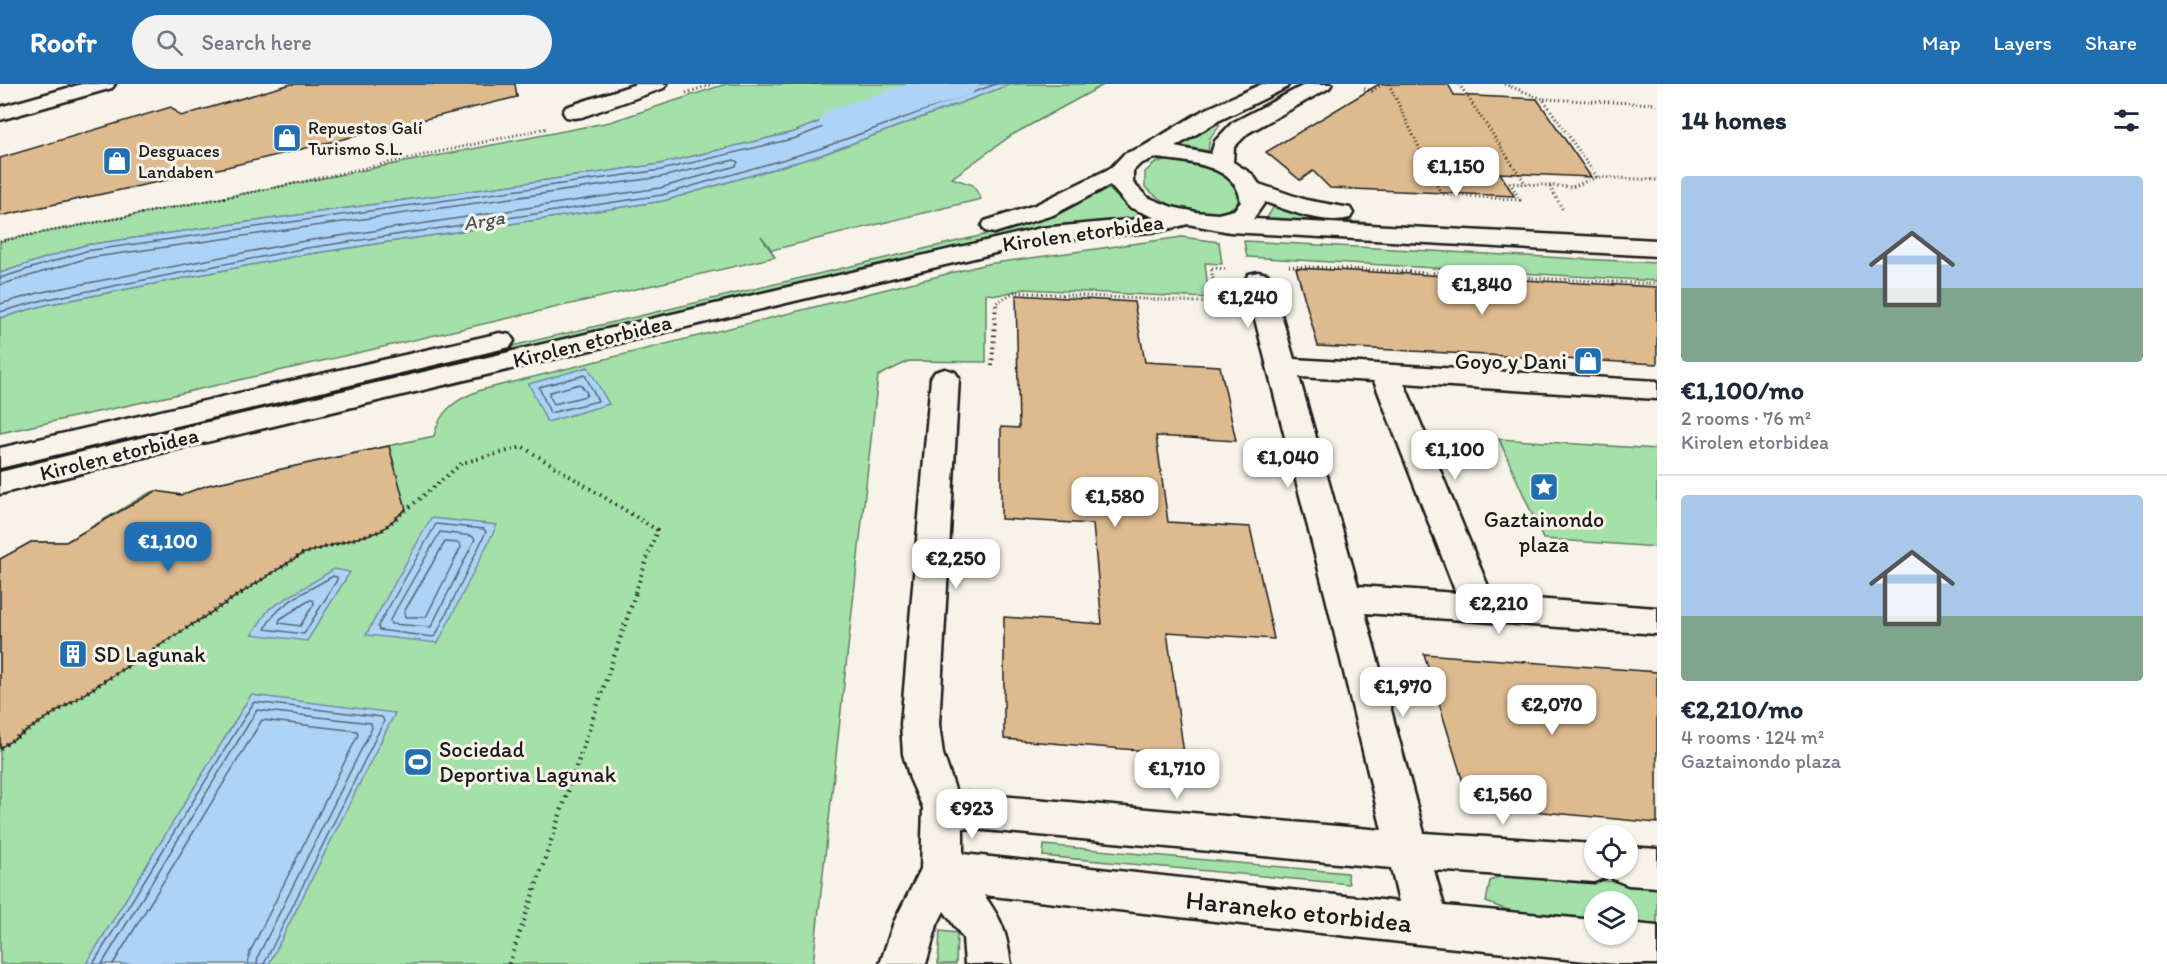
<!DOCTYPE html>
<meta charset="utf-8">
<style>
body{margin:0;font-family:Itim,sans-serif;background:#f2f2f3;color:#1f2937;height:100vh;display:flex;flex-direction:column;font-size:22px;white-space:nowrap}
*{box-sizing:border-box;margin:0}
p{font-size:20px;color:#747a83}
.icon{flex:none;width:33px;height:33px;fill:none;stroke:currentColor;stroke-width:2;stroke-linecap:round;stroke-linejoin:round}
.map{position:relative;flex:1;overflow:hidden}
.sheet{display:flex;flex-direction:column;background:#fff;width:510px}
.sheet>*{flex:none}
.buttons{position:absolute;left:1584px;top:741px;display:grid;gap:12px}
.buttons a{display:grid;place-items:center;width:54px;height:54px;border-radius:50%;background:#fff;box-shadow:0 2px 4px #0004;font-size:30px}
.price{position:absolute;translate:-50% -51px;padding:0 14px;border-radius:12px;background:#fff;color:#222;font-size:20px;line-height:39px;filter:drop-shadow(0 2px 3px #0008)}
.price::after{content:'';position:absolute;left:50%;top:36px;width:18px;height:14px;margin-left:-9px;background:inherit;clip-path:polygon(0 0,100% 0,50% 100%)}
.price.current{background:#1f6fb2;color:#fff}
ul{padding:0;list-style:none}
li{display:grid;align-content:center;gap:12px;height:318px;padding:0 24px}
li+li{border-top:2px solid #e0e1e3}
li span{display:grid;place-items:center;height:186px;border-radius:6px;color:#555}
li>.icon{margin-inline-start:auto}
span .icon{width:108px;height:108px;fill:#fffc;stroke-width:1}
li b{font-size:26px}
h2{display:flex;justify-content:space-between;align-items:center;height:72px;padding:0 24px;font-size:26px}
header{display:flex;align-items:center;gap:36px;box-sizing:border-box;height:84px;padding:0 30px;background:#1f6fb2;color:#fff}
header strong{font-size:28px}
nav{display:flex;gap:33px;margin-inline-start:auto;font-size:21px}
.search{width:420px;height:54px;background:#f2f2f3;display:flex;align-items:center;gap:15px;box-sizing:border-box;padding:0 21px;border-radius:33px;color:#747a83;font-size:22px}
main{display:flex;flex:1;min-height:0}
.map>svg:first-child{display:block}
.green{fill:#a3e1a9;stroke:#607e62;stroke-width:1.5}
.water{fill:#add4f7;stroke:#738a9f;stroke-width:1.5}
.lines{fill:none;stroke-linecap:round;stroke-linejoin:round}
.shore{stroke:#566674;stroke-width:1.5}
.river{fill:#add4f7;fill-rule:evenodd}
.building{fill:#deba8f;stroke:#1c1c1c;stroke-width:1.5}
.minor-casing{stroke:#1c1c1c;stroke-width:5}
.tertiary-casing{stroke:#1c1c1c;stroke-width:5}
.secondary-casing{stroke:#1c1c1c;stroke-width:5}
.path-far2{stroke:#1c1c1c;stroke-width:3;stroke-dasharray:1 3;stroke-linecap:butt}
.path-far1{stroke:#1c1c1c;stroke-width:4;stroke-dasharray:1.5 4.5;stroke-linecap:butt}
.path{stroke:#1c1c1c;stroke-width:4.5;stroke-dasharray:1.5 5;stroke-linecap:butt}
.minor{fill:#f7f3e8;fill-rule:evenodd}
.tertiary{fill:#f7f3e8;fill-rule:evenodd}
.secondary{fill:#f7f3e8;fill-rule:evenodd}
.labels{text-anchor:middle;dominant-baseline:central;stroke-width:6;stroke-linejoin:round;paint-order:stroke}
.far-poi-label{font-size:18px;fill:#1c1c1c;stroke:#f7f3e8;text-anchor:start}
.far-water-label{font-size:20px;font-style:italic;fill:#48535e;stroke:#f7f3e8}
.street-label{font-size:22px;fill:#1c1c1c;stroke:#f7f3e8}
.poi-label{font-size:22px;fill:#1c1c1c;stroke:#f7f3e8;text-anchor:start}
.near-street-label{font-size:27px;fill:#1c1c1c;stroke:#f7f3e8}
</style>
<header>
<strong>Roofr</strong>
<div class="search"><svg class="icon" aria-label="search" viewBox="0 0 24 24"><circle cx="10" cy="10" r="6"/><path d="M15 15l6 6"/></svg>Search here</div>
<nav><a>Map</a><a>Layers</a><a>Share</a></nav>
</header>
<main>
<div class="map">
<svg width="1657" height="880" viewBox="0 0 1657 880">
<rect width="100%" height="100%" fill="#f7f3e8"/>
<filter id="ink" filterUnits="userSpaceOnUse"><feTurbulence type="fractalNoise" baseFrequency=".0167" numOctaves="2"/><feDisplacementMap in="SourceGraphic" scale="12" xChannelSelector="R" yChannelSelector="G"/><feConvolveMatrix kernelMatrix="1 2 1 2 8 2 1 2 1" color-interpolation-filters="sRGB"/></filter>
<g filter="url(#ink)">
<!-- green -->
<path class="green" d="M726,0H971L878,14L794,48L660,80L85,161L0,189V157L610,38Z
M1011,0H1105L1012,51L952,94L973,101L981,115L772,166L761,152L775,173L148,317L0,349V234L45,221L302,171L663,117L821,71Z
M1214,38L1220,41L1210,54L1208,67L1177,61Z
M1170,76C1190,80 1223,84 1235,104C1237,107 1237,114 1238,118C1213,144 1167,124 1145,103V88L1155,79Z
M1109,105L1125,121L1147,134L1089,138L1037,146L504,270L503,264L1009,145L1035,137Z
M1274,122L1322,135L1370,139L1369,143L1265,137Z
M1182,153L1219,158L1222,180L1205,179L1209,214L1025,205L998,211L986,210V278L909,277L878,292L813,880H0V476L31,458H66L149,409L156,407L181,411L208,401L434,352C440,325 457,315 481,306L987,180Z
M1244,157L1657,179V197L1247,173Z
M1499,355L1657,365V463L1543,455Z
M1044,761L1347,789L1349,800L1043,772Z
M1514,786L1657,803V845L1628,841V818H1594V837L1513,828L1486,818L1490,797Z
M940,847L957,849L956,880H938Z"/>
<!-- water -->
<path class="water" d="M971,0H1011L821,71L663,117L302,171L45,221L0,234V189L85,161L660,80L794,48L878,14Z
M588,283L609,320L547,338L529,300Z
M431,434L497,441L438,559L366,551Z
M334,485L350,488L307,557L252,550L269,525Z
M251,611L395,629L269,880H86Z"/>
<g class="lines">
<!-- shore -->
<path class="shore" d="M0,194L86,167L661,86L796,54L880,20L955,9L960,0
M0,201L88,174L661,93L734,76L738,78L736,82L660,104L299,158L42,208L0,220
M0,228L43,216L301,165L662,111L819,65L996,0
M585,291L598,317L550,329L539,303Z
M580,300L587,309L586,312L554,320L549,311L550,308Z
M436,440L484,445L486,448L436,551L433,553L379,546L378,542Z
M440,448L472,452L475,455L431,543L391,540L390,536Z
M445,458L459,459L461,463L426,533H405L404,528Z
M333,492L337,493V496L304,550L265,545C276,519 310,506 333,492Z
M310,516H313L314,520L300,542L279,539L280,535Z
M93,880L254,618L382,633L384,637L264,880
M102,880L257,626L371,639L372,644L258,872L257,880
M113,880L262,636L357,647L358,651L250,868L248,880"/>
<!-- river -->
<path class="river" d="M908,0H979L972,10L844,53L826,49L819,38L826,27Z"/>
</g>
<!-- building -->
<path class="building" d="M291,0H515L517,13L227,83L0,132V74L171,23L181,32Z
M1379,0H1448L1454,11L1537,15L1591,93L1500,89L1514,112L1330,104L1313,87L1300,96L1266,68Z
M1296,184L1657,203V280L1318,262Z
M1016,211L1134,218L1145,278L1220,282L1236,357L1156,352L1168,438L1250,443L1274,555L1167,548L1184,670L1004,655V533L1102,540L1093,440L1001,435V343L1019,344Z
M389,362L406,425L381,447L302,470L0,664V475L31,458H66L156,407L181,411L208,401Z
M1424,570L1657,588V739L1470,721Z"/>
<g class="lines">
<!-- minor casing -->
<g class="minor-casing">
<path id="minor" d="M636,0H667L664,4L582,33L574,34L566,33L563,28L566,23Z
M1121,79L1129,81L1133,86L1129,91L1053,131L994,149L985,147L982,142L985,137L1035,121Z
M1187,126L1196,128L1199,133L1196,138L1160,147L1041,158L140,374L0,410V388L140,354L1041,144L1160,133Z
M1258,188L1267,190L1271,196L1294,275L1657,297V315L1404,299L1492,512L1657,524V550L1365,529L1424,749L1594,760V784H1628V763L1657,765V803L1628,801L1613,795L1610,790L1609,792L1594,798L1434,786L1444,822L1594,836V850H1628V839L1657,842V880H1616L1427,861L984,811C1003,838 1006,847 1011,880H965L963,854L944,827L937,841L926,880H880L894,838L921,785L923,724L910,695L903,670L901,640L931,294L935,288L945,285L955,288L959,294L939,640L943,670L956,708L1382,746L1326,514L1245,196L1249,190ZM1299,293L1374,297L1456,509L1358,502ZM963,744L1391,784L1399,818L963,770Z
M500,249L510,251L514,257L510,263L0,384V364Z"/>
</g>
<!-- tertiary casing -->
<g class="tertiary-casing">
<path id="tertiary" d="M82,0H115L112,4L0,36V23Z"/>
</g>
<!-- secondary casing -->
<g class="secondary-casing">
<path id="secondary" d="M1262,0H1289L1286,4L1218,37L1175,63L1211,70L1215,57L1232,39L1306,0H1332L1329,4L1248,49L1234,63L1233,78L1252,90L1259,100L1306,116L1350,124L1353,129L1350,134C1323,141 1290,127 1265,118L1253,135L1657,156V172L1230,148L1156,134L1129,123L1109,100V86L1124,70L1144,62L1202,27ZM1154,74C1184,77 1238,80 1241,118L1234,126L1218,130L1194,128L1172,123L1147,113L1133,99V87L1140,80Z"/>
</g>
<!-- path-far2 -->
<path class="path-far2" d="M1389,0L1441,110L1520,116L1510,99L1572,103L1597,93L1657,96
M1459,0L1525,99
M1504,0L1543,15
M1364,5L1372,7L1383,0
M686,9L713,0
M1597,93L1543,15L1657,20
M1550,103L1563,126
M0,157L274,104L548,44
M1289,182L1657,200
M996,222V219L1014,208L1217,219L1211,184L1228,185"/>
<!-- path-far1 -->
<path class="path-far1" d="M992,282L996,221
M241,509L302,470L381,447L462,379L523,363L657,446L635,509"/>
<!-- path -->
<path class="path" d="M0,664L243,508
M509,880L636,508"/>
<!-- minor -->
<use href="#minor" class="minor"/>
<!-- tertiary -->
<use href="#tertiary" class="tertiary"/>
<!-- secondary -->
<use href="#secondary" class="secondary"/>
</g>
</g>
<!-- icons -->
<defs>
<g id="shop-square" transform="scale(1.5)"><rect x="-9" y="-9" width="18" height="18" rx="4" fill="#1f6fb2" stroke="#f7f3e8"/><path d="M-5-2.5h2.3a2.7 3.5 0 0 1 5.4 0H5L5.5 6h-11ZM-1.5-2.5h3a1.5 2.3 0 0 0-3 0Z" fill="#fff"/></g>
<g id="sight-square" transform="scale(1.5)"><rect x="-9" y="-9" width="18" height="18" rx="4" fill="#1f6fb2" stroke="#f7f3e8"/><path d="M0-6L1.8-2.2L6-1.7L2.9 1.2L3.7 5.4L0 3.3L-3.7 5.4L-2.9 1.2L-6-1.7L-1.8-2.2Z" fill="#fff"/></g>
<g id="building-square" transform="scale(1.5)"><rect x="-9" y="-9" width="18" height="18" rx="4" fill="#1f6fb2" stroke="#f7f3e8"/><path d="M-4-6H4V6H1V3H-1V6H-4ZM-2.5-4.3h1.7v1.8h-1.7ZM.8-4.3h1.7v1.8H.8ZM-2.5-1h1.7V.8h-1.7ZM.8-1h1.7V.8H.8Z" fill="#fff"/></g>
<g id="stadium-square" transform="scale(1.5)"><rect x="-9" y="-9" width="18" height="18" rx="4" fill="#1f6fb2" stroke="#f7f3e8"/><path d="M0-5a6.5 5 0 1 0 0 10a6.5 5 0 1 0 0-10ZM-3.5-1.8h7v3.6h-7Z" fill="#fff"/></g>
</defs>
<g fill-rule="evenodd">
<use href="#shop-square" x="287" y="54"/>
<use href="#shop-square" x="117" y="77"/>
<use href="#shop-square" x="1588" y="277"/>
<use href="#sight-square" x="1544" y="403"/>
<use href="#building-square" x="73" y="570"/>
<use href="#stadium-square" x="418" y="678"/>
</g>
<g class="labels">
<!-- far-poi labels -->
<g class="far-poi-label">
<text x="308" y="44">Repuestos Galí<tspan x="308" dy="21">Turismo S.L.</tspan></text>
<text x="138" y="67">Desguaces<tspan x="138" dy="21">Landaben</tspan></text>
</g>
<!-- far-water labels -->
<g class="far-water-label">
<text transform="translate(484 136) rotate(-9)">Arga</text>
</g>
<!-- street labels -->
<g class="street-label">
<text transform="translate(1083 149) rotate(-8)">Kirolen etorbidea</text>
<text transform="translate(592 257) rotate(-14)">Kirolen etorbidea</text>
<text transform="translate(119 370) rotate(-14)">Kirolen etorbidea</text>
</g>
<!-- poi labels -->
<g class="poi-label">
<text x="1567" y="277" text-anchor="end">Goyo y Dani</text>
<text x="1544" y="435" text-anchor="middle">Gaztainondo<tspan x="1544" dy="25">plaza</tspan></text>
<text x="94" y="570">SD Lagunak</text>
<text x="439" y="665">Sociedad<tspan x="439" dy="25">Deportiva Lagunak</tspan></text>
</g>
<!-- near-street labels -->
<g class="near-street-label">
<text transform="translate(1299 827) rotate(6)">Haraneko etorbidea</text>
</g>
</g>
</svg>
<div class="buttons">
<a><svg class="icon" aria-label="locate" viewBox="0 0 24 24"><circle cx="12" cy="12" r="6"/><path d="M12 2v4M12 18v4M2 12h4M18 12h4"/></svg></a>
<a><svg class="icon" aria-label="layers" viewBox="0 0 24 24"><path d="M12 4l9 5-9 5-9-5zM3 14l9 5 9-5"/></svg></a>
</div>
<b class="price" style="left:1456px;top:114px">€1,150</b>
<b class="price" style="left:1482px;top:232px">€1,840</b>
<b class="price" style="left:1248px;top:245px">€1,240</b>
<b class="price" style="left:1455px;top:397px">€1,100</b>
<b class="price" style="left:1288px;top:405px">€1,040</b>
<b class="price" style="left:1115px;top:444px">€1,580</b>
<b class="price current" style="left:168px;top:489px">€1,100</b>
<b class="price" style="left:956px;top:506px">€2,250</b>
<b class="price" style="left:1499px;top:551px">€2,210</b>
<b class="price" style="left:1403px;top:634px">€1,970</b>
<b class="price" style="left:1552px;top:652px">€2,070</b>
<b class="price" style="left:1177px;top:716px">€1,710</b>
<b class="price" style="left:1503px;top:742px">€1,560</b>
<b class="price" style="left:972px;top:756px">€923</b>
</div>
<section class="sheet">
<h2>14 homes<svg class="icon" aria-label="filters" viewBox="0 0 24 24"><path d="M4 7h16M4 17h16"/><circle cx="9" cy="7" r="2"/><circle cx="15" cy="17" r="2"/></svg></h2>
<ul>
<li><span style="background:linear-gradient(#a9c7e8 60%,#7fa58c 0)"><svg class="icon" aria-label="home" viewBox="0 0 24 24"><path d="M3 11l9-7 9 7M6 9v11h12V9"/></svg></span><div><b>€1,100/mo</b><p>2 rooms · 76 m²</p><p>Kirolen etorbidea</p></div></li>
<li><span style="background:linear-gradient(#a9c7e8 65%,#7fa58c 0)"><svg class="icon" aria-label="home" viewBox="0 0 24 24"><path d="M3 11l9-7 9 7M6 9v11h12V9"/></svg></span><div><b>€2,210/mo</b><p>4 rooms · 124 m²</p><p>Gaztainondo plaza</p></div></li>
</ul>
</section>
</main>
